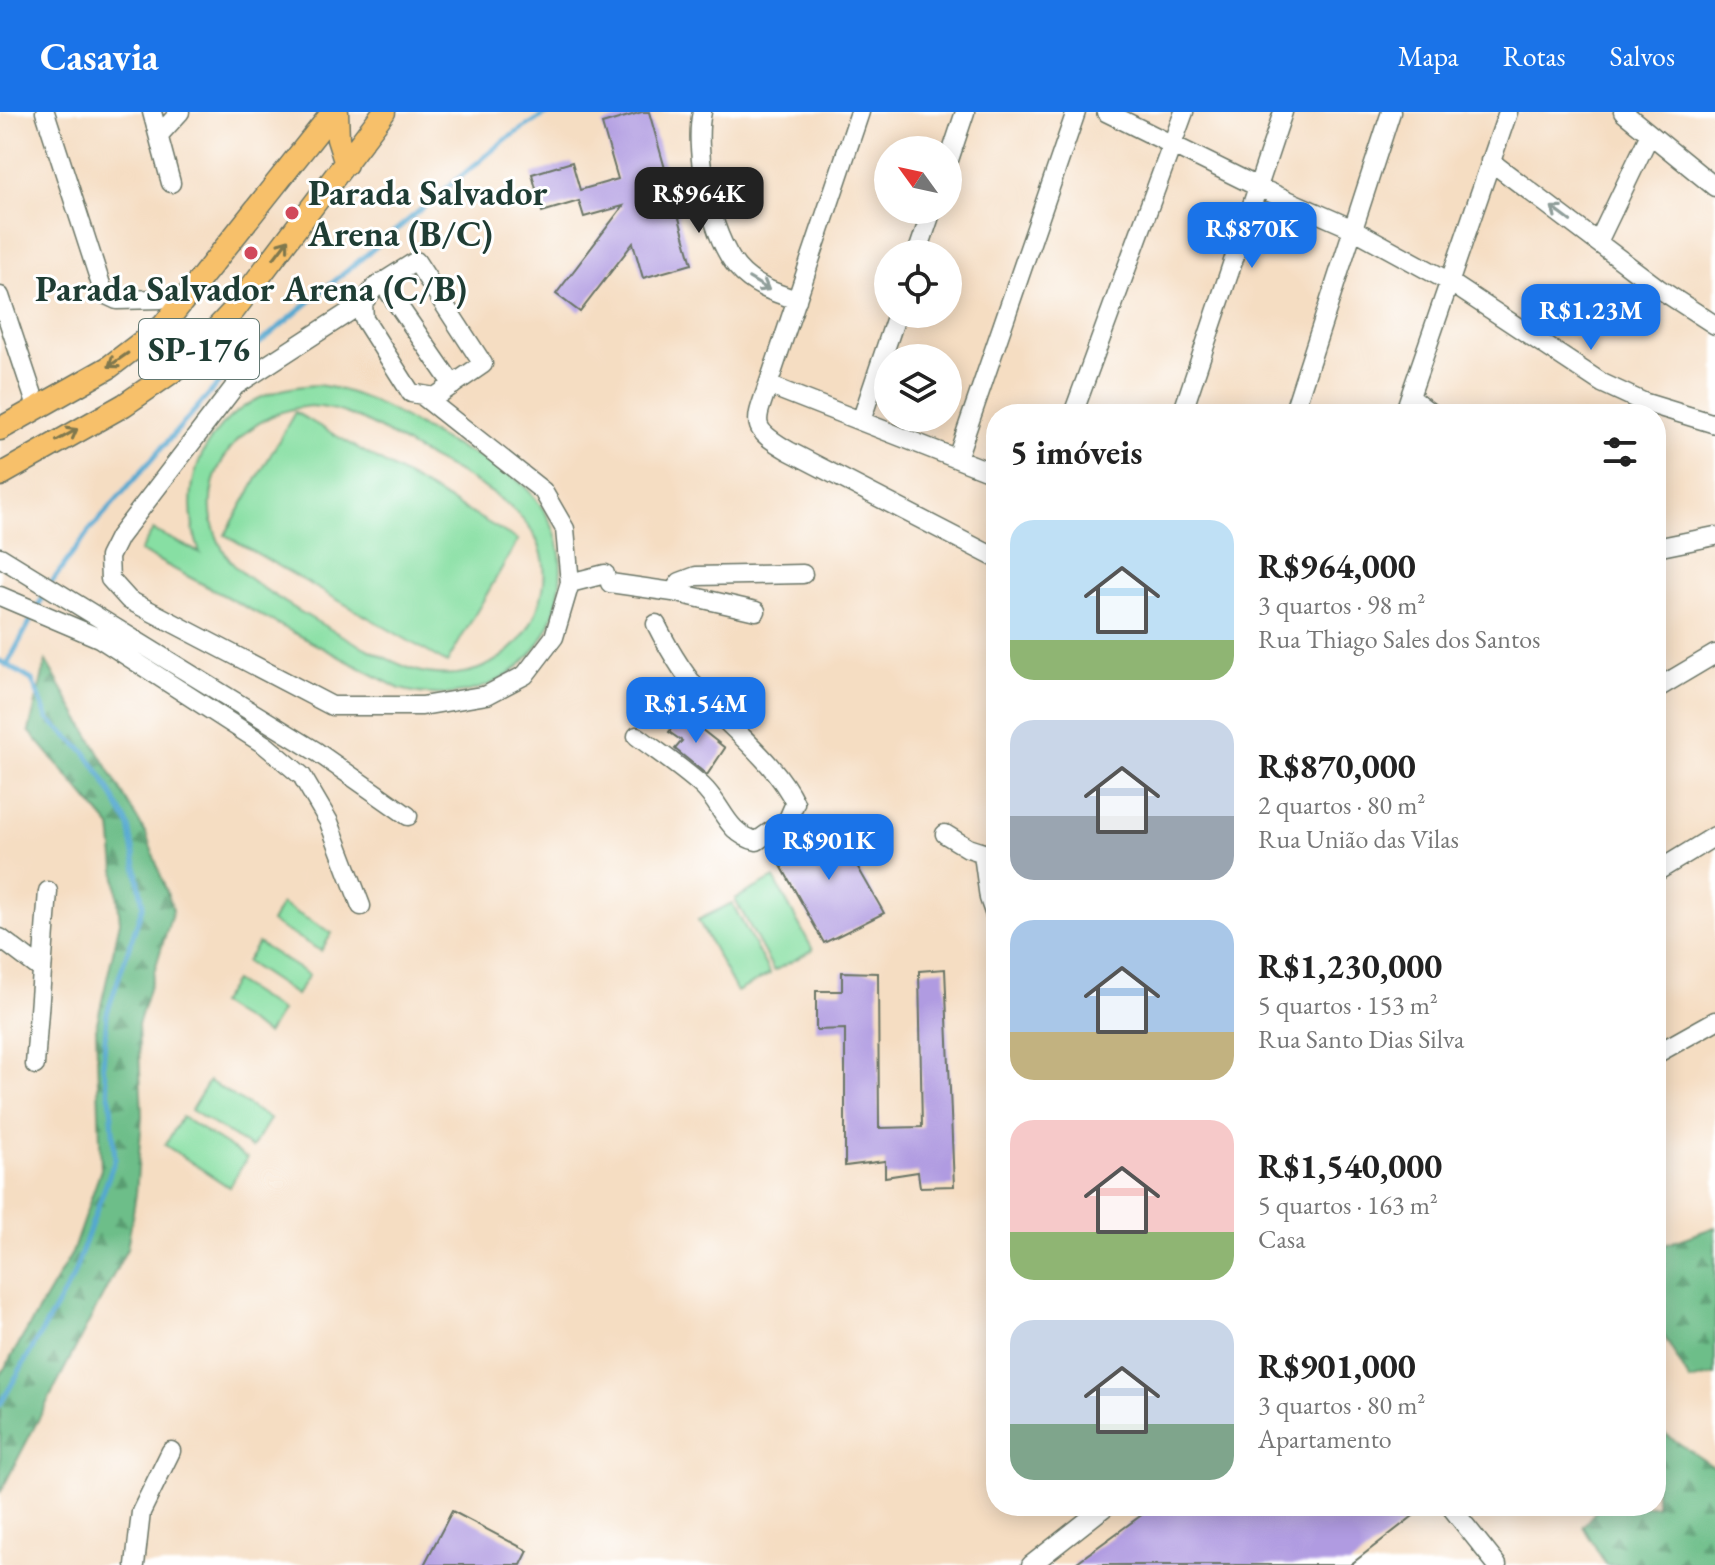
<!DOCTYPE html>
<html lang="pt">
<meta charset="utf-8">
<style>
body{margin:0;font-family:"EB Garamond",serif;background:#f2f2f2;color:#222;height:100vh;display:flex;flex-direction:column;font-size:30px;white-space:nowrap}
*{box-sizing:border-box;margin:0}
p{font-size:26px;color:#767676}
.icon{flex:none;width:44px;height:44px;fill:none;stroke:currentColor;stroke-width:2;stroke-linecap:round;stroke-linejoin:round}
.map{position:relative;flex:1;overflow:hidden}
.sheet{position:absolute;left:986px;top:292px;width:680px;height:1112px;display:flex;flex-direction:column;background:#fff;border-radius:32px;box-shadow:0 4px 20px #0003}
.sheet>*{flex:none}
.needle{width:52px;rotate:303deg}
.controls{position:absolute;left:874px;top:24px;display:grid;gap:16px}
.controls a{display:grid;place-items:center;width:88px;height:88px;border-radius:50%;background:#fff;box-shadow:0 4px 20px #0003;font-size:40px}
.price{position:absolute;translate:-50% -68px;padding:0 18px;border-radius:16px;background:#1a73e8;color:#fff;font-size:26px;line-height:52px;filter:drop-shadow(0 2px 4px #0008)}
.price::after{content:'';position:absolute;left:50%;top:48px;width:24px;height:18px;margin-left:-12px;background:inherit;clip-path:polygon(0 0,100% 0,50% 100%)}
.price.selected{background:#222;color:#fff}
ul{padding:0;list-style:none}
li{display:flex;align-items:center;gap:24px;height:200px;padding:0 24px}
li span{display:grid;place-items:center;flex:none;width:224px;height:160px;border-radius:24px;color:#555}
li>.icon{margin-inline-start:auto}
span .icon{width:96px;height:96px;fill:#fffc;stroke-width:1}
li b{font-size:34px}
h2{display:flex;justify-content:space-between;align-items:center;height:96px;padding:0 24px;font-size:34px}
header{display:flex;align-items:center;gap:48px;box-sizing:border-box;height:112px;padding:0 40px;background:#1a73e8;color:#fff}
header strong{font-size:38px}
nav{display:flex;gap:44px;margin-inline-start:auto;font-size:28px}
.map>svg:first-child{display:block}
.forest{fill:url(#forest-firs);stroke:#467e5e;stroke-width:2}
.garden{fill:#87dfa3;stroke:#538e6c;stroke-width:2;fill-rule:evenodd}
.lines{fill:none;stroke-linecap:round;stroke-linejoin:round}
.stream{stroke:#54a8d0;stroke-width:5}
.building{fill:#b09be1}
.minor-casing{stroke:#6a7566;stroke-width:21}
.major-casing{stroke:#6a7566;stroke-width:25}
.minor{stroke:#fff;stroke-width:18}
.major{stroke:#f7c06b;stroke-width:22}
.oneway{stroke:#8f9e9a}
.oneway2{stroke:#80784d}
.poi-dot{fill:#d1495b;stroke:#fff;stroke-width:3}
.labels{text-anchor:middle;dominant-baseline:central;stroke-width:6;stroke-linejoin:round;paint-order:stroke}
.shield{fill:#fff;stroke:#627771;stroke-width:2}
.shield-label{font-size:34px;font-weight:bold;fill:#1f3d34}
.poi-label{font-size:36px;font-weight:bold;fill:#1f3d34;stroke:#fff;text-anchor:start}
</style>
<header>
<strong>Casavia</strong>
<nav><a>Mapa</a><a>Rotas</a><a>Salvos</a></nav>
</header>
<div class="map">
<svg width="1715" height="1453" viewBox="0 0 1715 1453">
<defs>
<pattern id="forest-firs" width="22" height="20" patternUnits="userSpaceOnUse" patternTransform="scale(2)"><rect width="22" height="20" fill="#6dbe89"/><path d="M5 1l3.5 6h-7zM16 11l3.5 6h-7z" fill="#599c71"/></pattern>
</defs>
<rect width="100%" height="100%" fill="#fff"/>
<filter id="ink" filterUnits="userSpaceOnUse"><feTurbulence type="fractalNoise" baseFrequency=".0125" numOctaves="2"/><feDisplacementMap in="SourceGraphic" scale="16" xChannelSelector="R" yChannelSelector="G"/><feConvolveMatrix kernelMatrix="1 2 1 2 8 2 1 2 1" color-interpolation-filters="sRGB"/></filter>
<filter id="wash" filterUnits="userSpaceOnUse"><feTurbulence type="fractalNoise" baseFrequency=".006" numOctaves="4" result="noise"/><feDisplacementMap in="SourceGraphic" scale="32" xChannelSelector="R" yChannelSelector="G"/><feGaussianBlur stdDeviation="1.8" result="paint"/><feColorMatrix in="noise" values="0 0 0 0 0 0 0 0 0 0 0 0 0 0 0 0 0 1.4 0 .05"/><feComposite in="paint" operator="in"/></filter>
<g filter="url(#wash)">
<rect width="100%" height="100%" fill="#f5ddc2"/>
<!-- forest -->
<path class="forest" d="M46,549L146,722L173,798L138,913L142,1004L136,1082L127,1137L0,1381V1264L72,1141L101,1057L96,915L120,810L111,715L29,619Z
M1715,1115V1263L1690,1269L1656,1210V1136Z
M1664,1321L1715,1356V1453H1606L1583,1414L1600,1394H1656V1331Z"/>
<!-- garden -->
<path class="garden" d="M318,273C365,279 405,307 446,329C469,341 495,351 516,367C530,378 542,393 550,409C563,434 563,460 558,486C542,561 473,597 400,577L140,439L153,418L200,441C168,353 226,275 318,273ZM310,294C351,296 385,320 420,340C488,376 581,417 530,513C516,539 487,559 457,562C443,563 429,563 415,558C381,548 248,475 229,447C181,379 234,301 310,294Z
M295,300L518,428L447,551L225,423Z
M774,766L813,838L774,859L735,787Z
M732,791L770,862L737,880L698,808Z
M281,792L332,821L321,839L271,810Z
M258,831L309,863L296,883L246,850Z
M234,869L281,899L267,922L219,892Z
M209,969L270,1007L252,1036L191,998Z
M182,1005L247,1046L229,1075L165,1033Z"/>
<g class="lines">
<!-- stream -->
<path class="stream" d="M0,549L32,568L48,607L85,640L104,668L129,714L143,793L107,901L103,954L111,992L115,1047L72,1167L0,1293
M7,553L49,474L89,419L238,249L506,27L549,0"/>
</g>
<g id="blocks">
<!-- building -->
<path class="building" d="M642,0H649L692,152L643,166L633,131L580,200L556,182L623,94L584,105L579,89L542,100L532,62L572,50L580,78L618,67L602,12Z
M682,602L725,636L707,663L675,637L682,629L669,620Z
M831,708L884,801L824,831L774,741Z
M945,857L954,1074L920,1075L918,1060L885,1065V1049L845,1054V917L816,918V879H842V860L878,861L879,1016L922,1015L919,859Z
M1154,1394H1426L1350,1453H1073Z
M452,1399L528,1439L521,1453H424Z"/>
</g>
</g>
<g filter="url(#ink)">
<use href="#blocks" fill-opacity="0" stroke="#6a7566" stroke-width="2"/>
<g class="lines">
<!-- minor casing -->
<g class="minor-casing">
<path id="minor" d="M45,0L104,182L117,188L161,187
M152,0L171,71
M702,0C693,39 711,124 737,155C753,174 775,181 797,188
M860,0L768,273L996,362
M1106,0L1258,75L1351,116L1448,169L1602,271L1643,290L1715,312
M1623,0L1715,75
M159,23L180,0
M1490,49L1658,176L1715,213
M948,51L965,0
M1598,130L1649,24
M917,142L932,98
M416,149L483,252L435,285L411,281L364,207L363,191L375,175Z
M382,170L453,273
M0,184L37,295
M363,191L235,274L119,425L109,445L110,467L129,488L332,594H422L487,583L525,563L554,525L570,471L565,417L543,379L424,285
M768,273C754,313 750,316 789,339L996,446
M1410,285L1432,302
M1073,302L1184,0
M1182,302L1283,0
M1293,302L1391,0
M1404,302L1508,0
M861,309L897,202
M957,346L1076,0
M1656,436L1715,424
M0,445L317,640L408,704
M570,471L605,462
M610,471L673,480
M0,484L99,526L265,633L302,664L329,710L361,794
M756,499L673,480L680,470L696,464L803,462
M1656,577L1715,542
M637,624C658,640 682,656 702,674C723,693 726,722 757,729L788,707L795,691C776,651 736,622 707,589C686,566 670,540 656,512
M945,722L968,736L996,745
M983,742L989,786L996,806
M1656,760L1715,724
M0,826L41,857
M1656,942L1715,909
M35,953L48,779
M1450,1394L1497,1453
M135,1453L141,1400L171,1339
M1031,1453L1106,1394"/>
</g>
<!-- major casing -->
<g class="major-casing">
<path id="major" d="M337,0L338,27L346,52
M0,317L108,256L163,214L333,0
M0,363L124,293L182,253L234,198L384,0"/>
</g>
<!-- minor -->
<use href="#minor" class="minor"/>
<!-- major -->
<use href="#major" class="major"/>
</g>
<!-- one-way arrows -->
<defs><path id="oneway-shaft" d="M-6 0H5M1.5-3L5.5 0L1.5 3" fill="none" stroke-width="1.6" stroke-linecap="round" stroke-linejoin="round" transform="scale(2)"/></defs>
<g class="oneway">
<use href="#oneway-shaft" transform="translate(1561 102) rotate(-143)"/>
<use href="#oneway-shaft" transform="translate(759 172) rotate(31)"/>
</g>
<g class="oneway2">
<use href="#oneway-shaft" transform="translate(281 137) rotate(-53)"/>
<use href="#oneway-shaft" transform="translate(118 248) rotate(145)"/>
<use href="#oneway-shaft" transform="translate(67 323) rotate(-29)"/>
</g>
</g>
<!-- markers -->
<g class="poi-dot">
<circle cx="292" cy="101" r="8"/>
<circle cx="251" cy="141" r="8"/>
</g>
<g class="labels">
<!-- shield labels -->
<rect class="shield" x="139" y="207" width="120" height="60" rx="6"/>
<g class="shield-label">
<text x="199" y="237">SP-176</text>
</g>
<!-- poi labels -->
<g class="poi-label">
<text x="308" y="80">Parada Salvador<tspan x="308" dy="41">Arena (B/C)</tspan></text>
<text x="251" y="176" text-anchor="middle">Parada Salvador Arena (C/B)</text>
</g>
</g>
</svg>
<div class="controls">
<a><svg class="needle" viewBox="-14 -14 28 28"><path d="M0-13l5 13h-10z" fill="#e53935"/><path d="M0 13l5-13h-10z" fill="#767676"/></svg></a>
<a><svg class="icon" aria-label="locate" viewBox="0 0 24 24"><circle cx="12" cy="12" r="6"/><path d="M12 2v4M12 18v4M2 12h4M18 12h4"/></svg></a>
<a><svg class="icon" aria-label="layers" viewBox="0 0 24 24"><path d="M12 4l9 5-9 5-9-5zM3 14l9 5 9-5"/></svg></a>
</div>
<b class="price selected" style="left:699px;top:123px">R$964K</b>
<b class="price" style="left:1252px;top:158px">R$870K</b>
<b class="price" style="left:1591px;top:240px">R$1.23M</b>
<b class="price" style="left:696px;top:633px">R$1.54M</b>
<b class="price" style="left:829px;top:770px">R$901K</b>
<section class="sheet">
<h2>5 imóveis<svg class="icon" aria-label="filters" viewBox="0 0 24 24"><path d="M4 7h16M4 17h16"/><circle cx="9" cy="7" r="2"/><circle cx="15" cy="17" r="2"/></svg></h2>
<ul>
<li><span style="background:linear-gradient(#bfe0f5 75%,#8fb573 0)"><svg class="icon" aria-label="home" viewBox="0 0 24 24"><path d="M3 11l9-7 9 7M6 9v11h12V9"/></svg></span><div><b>R$964,000</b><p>3 quartos · 98 m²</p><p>Rua Thiago Sales dos Santos</p></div></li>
<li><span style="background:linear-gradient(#c9d6e8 60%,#9aa5b1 0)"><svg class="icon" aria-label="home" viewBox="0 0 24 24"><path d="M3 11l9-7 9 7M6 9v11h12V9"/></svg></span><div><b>R$870,000</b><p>2 quartos · 80 m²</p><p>Rua União das Vilas</p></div></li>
<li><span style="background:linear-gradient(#a9c7e8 70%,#c2b280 0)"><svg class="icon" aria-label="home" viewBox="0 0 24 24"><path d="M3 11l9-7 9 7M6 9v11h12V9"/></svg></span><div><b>R$1,230,000</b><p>5 quartos · 153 m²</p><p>Rua Santo Dias Silva</p></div></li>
<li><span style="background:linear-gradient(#f6c9c9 70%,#8fb573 0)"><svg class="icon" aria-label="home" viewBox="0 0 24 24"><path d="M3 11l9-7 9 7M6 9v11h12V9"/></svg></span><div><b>R$1,540,000</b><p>5 quartos · 163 m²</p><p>Casa</p></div></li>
<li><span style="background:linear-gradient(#c9d6e8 65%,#7fa58c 0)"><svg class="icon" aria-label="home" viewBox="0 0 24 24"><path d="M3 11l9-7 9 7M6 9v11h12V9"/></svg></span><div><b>R$901,000</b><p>3 quartos · 80 m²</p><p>Apartamento</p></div></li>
</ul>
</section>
</div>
